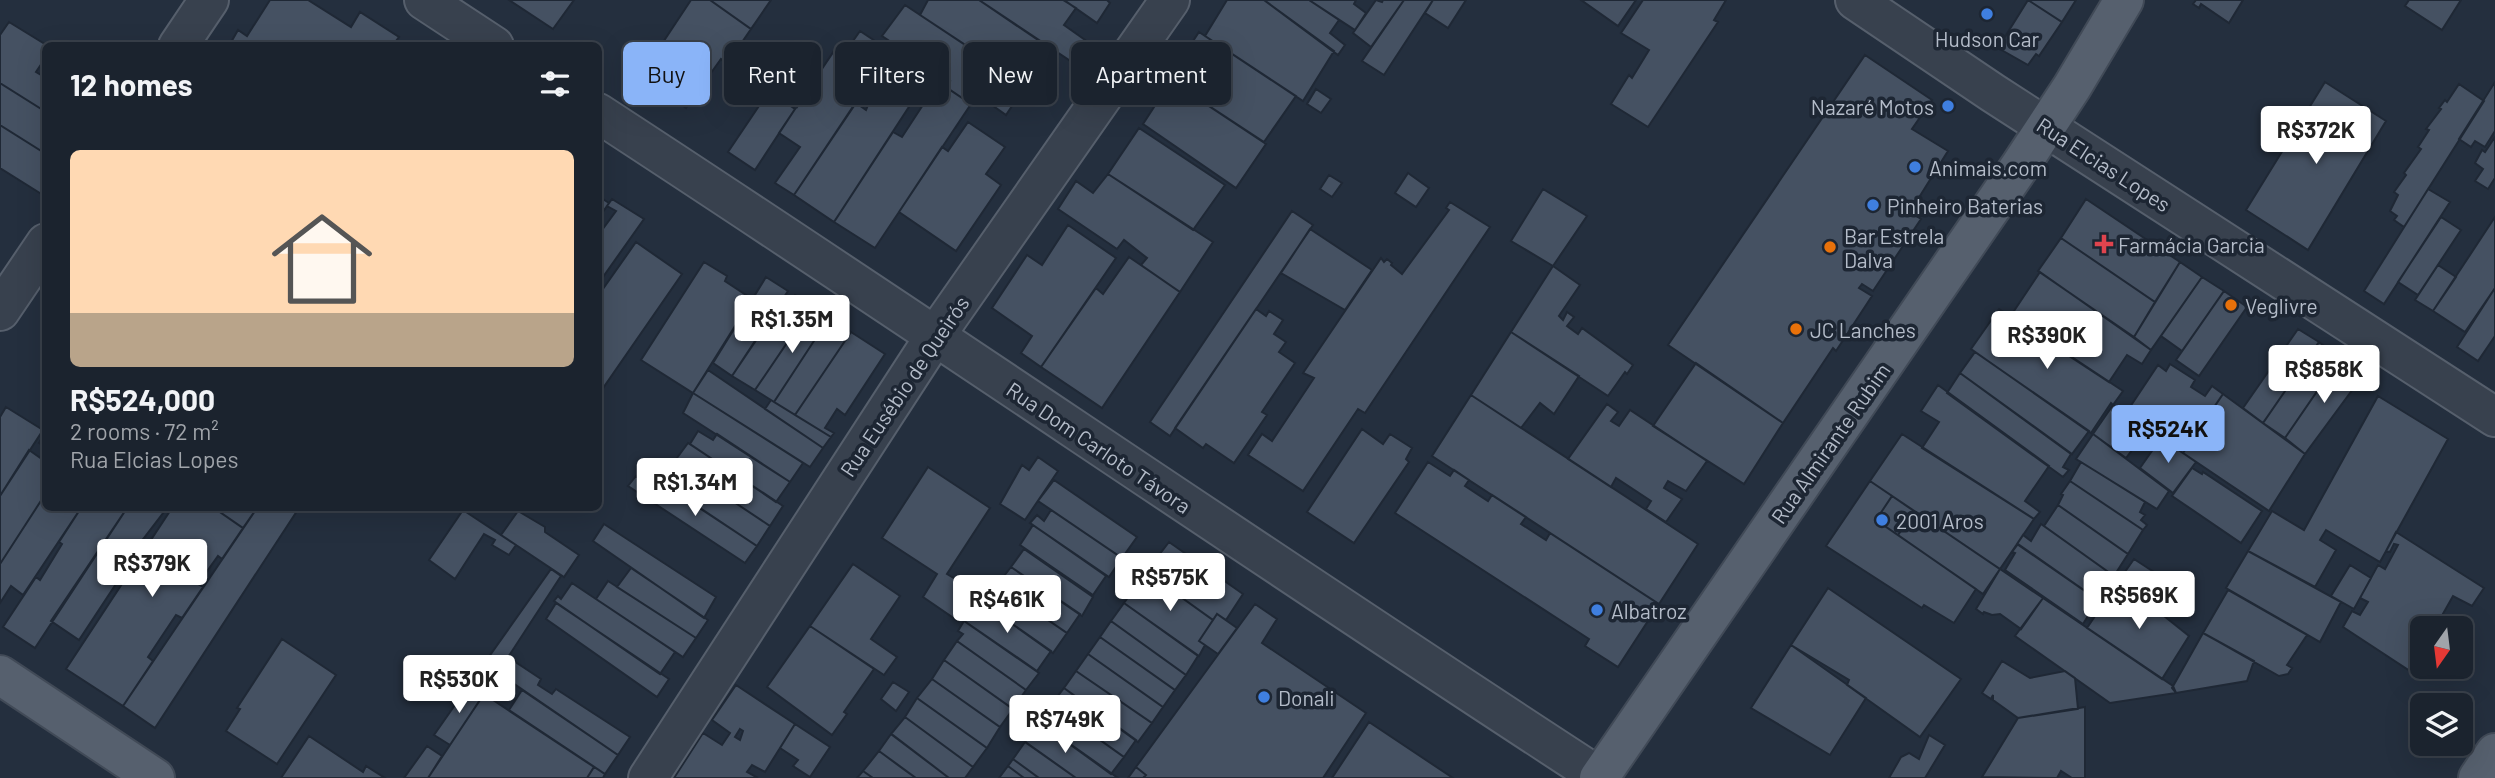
<!DOCTYPE html>
<meta charset="utf-8">
<style>
body{margin:0;font-family:Barlow,sans-serif;background:#242b36;color:#f1f3f6;height:100vh;display:flex;flex-direction:column;font-size:26px;white-space:nowrap}
*{box-sizing:border-box;margin:0}
p{font-size:23px;color:#a0a4aa}
.icon{flex:none;width:38px;height:38px;fill:none;stroke:currentColor;stroke-width:2;stroke-linecap:round;stroke-linejoin:round}
.map{position:relative;flex:1;overflow:hidden}
.sheet{position:absolute;left:42px;top:42px;width:560px;height:469px;display:flex;flex-direction:column;background:#1b232e;border-radius:10px;box-shadow:0 7px 28px #0002,0 0 0 2px #39404a}
.sheet>*{flex:none}
.top-card{position:absolute;left:623px;top:42px;width:665px;height:63px;display:flex;gap:14px}
.needle{width:46px;rotate:194deg}
.fabs{position:absolute;left:2410px;top:616px;display:grid;gap:14px}
.fabs a{display:grid;place-items:center;width:63px;height:63px;border-radius:10px;background:#1b232e;box-shadow:0 7px 28px #0002,0 0 0 2px #39404a;font-size:35px}
.price{position:absolute;translate:-50% -60px;padding:0 16px;border-radius:7px;background:#fff;color:#222;font-size:23px;line-height:46px;filter:drop-shadow(0 2px 4px #0008)}
.price::after{content:'';position:absolute;left:50%;top:42px;width:21px;height:16px;margin-left:-10px;background:inherit;clip-path:polygon(0 0,100% 0,50% 100%)}
.price.active{background:#8ab4f8;color:#111}
ul{padding:0;list-style:none}
li{display:grid;align-content:center;gap:14px;height:371px;padding:0 28px}
li span{display:grid;place-items:center;height:217px;border-radius:10px;color:#555}
li>.icon{margin-inline-start:auto}
span .icon{width:126px;height:126px;fill:#fffc;stroke-width:1}
li b{font-size:30px}
h2{display:flex;justify-content:space-between;align-items:center;height:84px;padding:0 28px;font-size:30px}
.tag{padding:0 24px;border-radius:10px;background:#1b232e;box-shadow:0 7px 28px #0002,0 0 0 2px #39404a;font-size:24px;line-height:63px}
.tag.active{background:#8ab4f8;color:#111}
.map>svg:first-child{display:block}
.building{fill:#455162;stroke:#1f2835;stroke-width:2;fill-rule:evenodd}
.lines{fill:none;stroke-linecap:round;stroke-linejoin:round}
.minor-casing{stroke:#565f6c;stroke-width:42}
.major-casing{stroke:#414a57;stroke-width:42}
.minor{stroke:#38414e;stroke-width:38}
.major{stroke:#56606e;stroke-width:38}
.shop-dot{fill:#3f7fe0;stroke:#1d2633;stroke-width:2.5}
.health-dot{fill:#e0444e;stroke:#1d2633;stroke-width:2.5}
.food-dot{fill:#e8710a;stroke:#1d2633;stroke-width:2.5}
.labels{text-anchor:middle;dominant-baseline:central;stroke-width:7;stroke-linejoin:round;paint-order:stroke}
.poi-label{font-size:21px;fill:#b4bcc9;stroke:#1d2633;text-anchor:start}
.street-label{font-size:21px;fill:#b4bcc9;stroke:#1d2633}
</style>
<div class="map">
<svg width="2495" height="778" viewBox="0 0 2495 778">
<rect width="100%" height="100%" fill="#242f3e"/>
<!-- building -->
<path class="building" d="M270,0H308L351,27L360,12L399,37L392,46L230,44L238,30L247,36Z
M509,0H574L553,29Z
M691,0H710L751,29L727,64L721,59L686,108L640,77Z
M710,0H771L751,29Z
M928,0H979L1038,40L1019,68L1014,65L1009,74L920,15Z
M979,0H1063L1076,8L1064,25L1095,47L1081,68Z
M1064,0H1107L1110,3L1097,23Z
M1227,0H1264L1334,51L1303,101L1205,36Z
M1264,0H1309L1339,20L1330,33L1345,45L1338,55Z
M1309,0H1356L1354,4L1366,13L1355,30Z
M1376,0L1382,2L1383,0H1404L1371,47L1353,33Z
M1404,0H1433L1384,75L1362,61Z
M1433,0H1466L1448,28L1425,13Z
M1581,0H1636L1618,26Z
M1643,0H1726L1714,20L1718,22L1648,127L1611,104L1629,75L1632,78L1649,50L1621,33Z
M2028,0L2062,22L2039,56L2036,54L2028,65L1998,48Z
M2028,0H2076L2062,22Z
M2196,0H2243L2229,23L2201,4L2199,8L2193,4Z
M2409,0H2461L2442,30L2405,6Z
M905,5L1026,85L1006,115L978,95L971,104L946,87L950,81L882,36Z
M9,22L48,46H46V57L36,72L46,78V112L0,83V35Z
M860,31L890,51L794,195L775,183L800,147L779,133L840,42L848,48Z
M1199,32L1296,96L1264,142L1168,79Z
M1865,55L1932,100L1912,129L1948,151L1910,212L1921,219L1873,291L1862,284L1859,288L1872,296L1836,351L1833,348L1783,423L1668,345Z
M790,65L814,81L797,107L773,90Z
M914,66L929,76L834,222L794,195L856,103L866,110L868,105L866,103L889,70L904,80Z
M929,76L971,104L875,248L834,222L893,132L902,137L932,91L923,85Z
M1171,81L1266,144L1236,188L1143,124Z
M2325,82L2386,121L2308,250L2246,210Z
M2495,82V131L2485,147L2475,141L2471,147L2459,139Z
M0,83L46,112V154L0,125Z
M2459,84L2484,101L2404,227L2394,220L2397,216L2390,211L2398,195L2394,192L2406,175L2404,173L2421,149L2418,147L2429,130L2426,129L2441,109L2439,108L2445,100L2447,102Z
M1316,89L1331,99L1321,113L1307,104Z
M769,91L795,109L755,170L728,152Z
M968,122L1005,147L986,174L1001,185L956,251L899,212L942,147L948,151Z
M0,125L46,154V191L43,195L0,168Z
M1139,128L1225,185L1193,230L1108,174Z
M2495,137V178L2488,189L2475,181L2483,169L2475,163L2482,150L2485,152Z
M1408,173L1429,188L1416,207L1395,193Z
M1108,174L1213,242L1180,292L1141,265L1147,258L1124,240L1117,249L1058,209L1076,181L1093,193Z
M1329,175L1342,183L1332,197L1320,189Z
M1543,189L1587,216L1553,266L1511,241Z
M2428,189L2450,202L2384,304L2364,291Z
M598,196L609,203L598,219Z
M612,199L644,219L598,284V228L602,230L616,211L607,206Z
M2086,199L2180,262L2155,302L2061,238Z
M1450,202L1490,227L1365,413L1358,409L1303,491L1248,455L1262,434L1272,441L1314,378L1303,373L1381,258L1384,262L1387,259L1392,263L1391,265L1402,274L1449,210L1446,208Z
M1292,211L1313,225L1170,436L1150,422Z
M2441,217L2461,230L2418,295L2398,282Z
M2495,217V288L2465,332L2433,311Z
M1068,225L1116,258L1041,367L1021,353L1032,336L992,308L1027,255L1042,265Z
M1310,229L1372,270L1345,310L1281,273Z
M2061,238L2155,302L2134,337L2038,271Z
M636,242L682,274L601,391L598,390V296Z
M1129,257L1180,292L1102,408L1041,367L1096,288L1103,294Z
M704,262L727,276L725,281L752,299L693,393L641,360Z
M2180,262L2202,277L2151,350L2134,337Z
M2438,265L2456,277L2433,311L2415,300Z
M1553,266L1580,285L1559,316L1563,320L1567,312L1574,317L1567,326L1578,334L1582,328L1633,365L1627,374L1625,372L1608,396L1511,332Z
M2040,272L2151,350L2142,364L2127,355L2109,382L2010,317Z
M766,277L788,291L732,376L713,363Z
M2202,277L2224,291L2182,351L2161,336Z
M2495,288V336L2478,361L2457,347Z
M2224,291L2247,307L2199,376L2176,360Z
M795,295L812,306L755,390L732,376L777,309L783,312Z
M812,306L829,318L774,402L755,390Z
M1256,309L1266,316L1269,311L1283,320L1274,334L1286,342L1279,352L1295,363L1262,412L1267,415L1234,463L1206,444L1203,448L1175,428Z
M1999,309L2123,391L2113,405L2111,403L2091,433L1971,349Z
M829,318L851,332L795,415L774,402Z
M2298,329L2319,342L2263,423L2243,408Z
M851,332L885,354L845,415L837,409L825,428L834,433L831,437L795,415Z
M1511,332L1579,376L1554,414L1540,403L1521,428L1471,395Z
M2319,342L2340,358L2285,438L2263,423Z
M1975,352L2089,431L2072,454L1960,373Z
M2340,358L2364,374L2305,454L2285,438Z
M1696,363L1783,423L1744,484L1653,426Z
M2170,364L2195,380L2191,387L2205,396L2212,386L2223,394L2183,453L2126,413L2158,365L2166,371Z
M708,370L823,448L810,467L693,393Z
M1960,373L2071,454L2063,467L2069,470L2063,477L1947,393Z
M1938,385L2049,466L2025,501L2040,512L2034,519L1922,448L1939,422L1921,411Z
M693,393L803,463L790,482L683,413Z
M2223,394L2305,454L2269,511L2183,453Z
M1471,395L1698,544L1659,604L1432,456Z
M2378,396L2448,439L2380,562L2326,530L2320,540L2336,550L2315,587L2248,551L2272,511L2304,530Z
M771,400L831,437L823,448L765,409Z
M1607,404L1618,412L1611,421L1619,426L1630,410L1707,461L1686,491L1668,481L1664,488L1682,499L1666,522L1646,509L1651,501L1616,478L1611,487L1568,459Z
M2113,405L2148,429L2126,458L2093,434Z
M6,407L43,430L0,496V417Z
M1362,429L1383,444L1390,434L1412,448L1406,459L1409,462L1354,543L1307,512Z
M698,431L713,440L717,434L790,482L776,502L690,444Z
M46,432V447L39,443Z
M1902,434L2034,519L2000,569L1870,481Z
M2093,434L2169,491L2157,509L2076,459Z
M2161,438L2196,462L2173,493L2140,468Z
M688,443L783,506L770,526L674,462Z
M29,450L46,462V493L0,564V496Z
M1038,457L1058,471L1025,520L1000,504L1022,465L1029,470Z
M674,462L770,526L757,546L661,482Z
M1428,462L1450,476L1454,470L1469,480L1465,486L1488,501L1492,495L1526,517L1521,524L1546,540L1550,533L1659,604L1618,667L1585,646L1589,639L1395,513Z
M2081,462L2145,502L2140,512L2145,515L2141,520L2147,525L2143,530L2070,481Z
M928,467L990,508L947,574L977,592L958,621L923,597L937,574L882,538Z
M2192,468L2202,474L2203,472L2262,511L2241,543L2172,496Z
M636,476L649,485L654,478L757,546L745,563L628,486Z
M1054,480L1137,537L1122,558L1038,501Z
M1870,481L1892,496L1876,520L1976,589L1954,623L1924,605L1922,608L1826,546Z
M2070,481L2143,530L2128,554L2058,505L2063,495L2061,494Z
M46,493V508H81L23,595L11,586L0,603V564Z
M1892,496L1914,511L1898,535L1876,520Z
M2058,505L2128,554L2114,576L2044,526Z
M81,508H127L35,648L3,627L36,577L40,580L62,544L59,542Z
M127,508H167L141,542L143,543L79,640L51,621Z
M172,508H214L243,528L222,559L218,556L198,584L203,587L182,618L176,615L148,657L153,661L123,706L66,669Z
M214,508H257L243,528Z
M257,508H299L155,728L123,706Z
M463,510L516,545L509,555L492,545L495,540L484,534L455,579L429,560Z
M1051,510L1122,558L1109,577L1030,523L1037,515L1044,521Z
M518,511L545,527V532L579,555L564,577L501,535Z
M1914,511L2000,569L1983,594L1898,535Z
M604,524L716,597L704,618L593,541Z
M2041,524L2114,576L2098,600L2017,544L2023,535L2031,541Z
M1033,525L1106,576L1093,595L1020,545Z
M2396,532L2484,588L2472,606L2453,596L2435,628H2422V650L2410,671L2343,627L2352,611L2360,615L2368,602L2360,598L2378,565L2385,569L2398,545L2394,544L2390,552L2386,551Z
M1169,542L1243,594L1226,620L1217,614L1213,620L1146,572Z
M2018,544L2098,600L2083,624L2005,570L2015,553L2012,552Z
M1024,549L1093,597L1082,616L1011,567Z
M2248,551L2341,602L2320,642L2226,588Z
M2134,559L2186,593L2173,615L2120,579Z
M853,564L900,596L871,639L897,657L884,675L810,626Z
M2350,565L2371,578L2354,609L2331,596Z
M1011,567L1080,614L1067,633L997,585Z
M631,568L708,620L696,638L617,587Z
M551,569L561,576L484,694L469,685Z
M2000,569L2043,598L2021,629L2000,614L1992,615L1984,612L1983,614L1976,609Z
M1146,572L1213,620L1199,641L1205,645L1199,656L1124,603Z
M608,581L696,638L683,657L596,599Z
M572,583L675,652L660,674L554,601L558,596L561,599Z
M997,585L1067,633L1053,653L984,604Z
M2116,585L2159,612L2189,636L2162,679L2087,628Z
M1828,588L1961,679L1920,737L1847,685L1849,680L1791,645Z
M2228,590L2307,635L2287,665L2292,668L2288,674L2279,676L2203,633Z
M2043,598L2173,686L2176,693L2110,703L2015,636Z
M981,602L1051,651L1037,671L960,618L969,606L975,611Z
M556,603L669,679L657,697L546,619Z
M1124,603L1198,656L1186,675L1111,621Z
M1255,604L1277,619L1262,643L1366,713L1323,778H1143L1146,775L1136,767Z
M1217,614L1237,628L1218,654L1199,641Z
M964,621L1039,673L1026,690L957,641L963,634L958,631Z
M1111,621L1186,675L1175,690L1100,637Z
M810,626L874,669L844,712L847,714L832,735L767,687Z
M2203,633L2254,661L2247,681L2176,693L2172,688Z
M1100,637L1175,690L1163,707L1088,654Z
M282,639L336,675L277,764L226,731L240,709L237,708Z
M957,641L1026,690L1013,709L944,660Z
M1791,645L1866,698L1830,755L1751,708Z
M1088,654L1163,707L1152,723L1076,671Z
M508,657L541,679L538,685L552,694L556,689L630,737L618,755L498,673Z
M944,660L1013,709L1000,727L932,679Z
M2002,661L2030,678L2065,671L2075,678L2078,709L2018,718L1993,700V695L1991,699L1982,693Z
M1076,671L1152,723L1138,742L1064,688Z
M932,679L1000,727L987,748L917,698Z
M893,682L909,692L896,711L881,699Z
M469,685L484,694L450,745L434,735Z
M736,685L795,724L765,772L752,765L747,772L758,778H674L703,733L722,745L730,733L712,720ZM740,729L743,731L740,740L735,737Z
M1064,688L1136,740L1124,757L1051,705Z
M522,690L618,755L605,774L509,710Z
M484,694L594,767L587,778H428Z
M917,698L987,748L973,767L905,717Z
M1051,705L1124,757L1111,774L1039,722Z
M2085,707V778H2072L2061,771L2057,778L1982,777L2018,718Z
M905,717L973,767L965,778H949L891,734Z
M1039,722L1042,724L1118,778H1076L1025,742Z
M1369,722L1453,778H1332Z
M795,724L830,747L810,777L793,766L798,760L780,748Z
M891,734L893,735L949,778H916L879,751Z
M1929,735L1945,745L1925,778H1889L1901,757L1909,753L1919,759Z
M309,736L363,772L366,766L385,778H281Z
M1025,742L1027,743L1076,778H1039L1013,759Z
M427,746L442,756L428,778H404Z
M879,751L906,771L916,778H873L863,771Z
M1013,759L1039,778H1024L1008,766Z
M1008,766L1024,778H999Z
M594,767L605,774L603,778H587Z
M1136,767L1146,775L1143,778H1128Z
M863,771L873,778H857Z"/>
<g class="lines">
<!-- minor casing -->
<g class="minor-casing">
<path id="minor" d="M424,0L494,46
M1855,0L1993,93L2495,417
M178,46L209,0
M598,113C934,332 1265,560 1601,778
M0,311L46,243
M648,778L935,336L1170,0"/>
</g>
<!-- major casing -->
<g class="major-casing">
<path id="major" d="M0,675L155,778
M1599,778L2020,166L2072,87L2124,0
M2478,778L2495,753"/>
</g>
<!-- minor -->
<use href="#minor" class="minor"/>
<!-- major -->
<use href="#major" class="major"/>
</g>
<!-- markers -->
<g class="shop-dot">
<circle cx="1987" cy="14" r="7"/>
<circle cx="1948" cy="106" r="7"/>
<circle cx="1915" cy="167" r="7"/>
<circle cx="1873" cy="205" r="7"/>
<circle cx="1882" cy="520" r="7"/>
<circle cx="1597" cy="610" r="7"/>
<circle cx="1264" cy="697" r="7"/>
</g>
<path class="health-dot" d="M2100.5 233.5h7v7h7v7h-7v7h-7v-7h-7v-7h7z"/>
<g class="food-dot">
<circle cx="1830" cy="247" r="7"/>
<circle cx="2231" cy="305" r="7"/>
<circle cx="1796" cy="329" r="7"/>
</g>
<g class="labels">
<!-- poi labels -->
<g class="poi-label">
<text x="1987" y="38" text-anchor="middle">Hudson Car</text>
<text x="1934" y="106" text-anchor="end">Nazaré Motos</text>
<text x="1929" y="167">Animais.com</text>
<text x="1887" y="205">Pinheiro Baterias</text>
<text x="1844" y="235">Bar Estrela<tspan x="1844" dy="24">Dalva</tspan></text>
<text x="2118" y="244">Farmácia Garcia</text>
<text x="2245" y="305">Veglivre</text>
<text x="1810" y="329">JC Lanches</text>
<text x="1896" y="520">2001 Aros</text>
<text x="1611" y="610">Albatroz</text>
<text x="1278" y="697">Donali</text>
</g>
<!-- street labels -->
<g class="street-label">
<text transform="translate(2104 164) rotate(33)">Rua Elcias Lopes</text>
<text transform="translate(904 386) rotate(-56)">Rua Eusébio de Queirós</text>
<text transform="translate(1830 443) rotate(-55)">Rua Almirante Rubim</text>
<text transform="translate(1099 447) rotate(34)">Rua Dom Carloto Távora</text>
</g>
</g>
</svg>
<div class="fabs">
<a><svg class="needle" viewBox="-14 -14 28 28"><path d="M0-13l5 13h-10z" fill="#e53935"/><path d="M0 13l5-13h-10z" fill="#a0a4aa"/></svg></a>
<a><svg class="icon" aria-label="layers" viewBox="0 0 24 24"><path d="M12 4l9 5-9 5-9-5zM3 14l9 5 9-5"/></svg></a>
</div>
<b class="price" style="left:2316px;top:166px">R$372K</b>
<b class="price" style="left:792px;top:355px">R$1.35M</b>
<b class="price" style="left:2047px;top:371px">R$390K</b>
<b class="price" style="left:2324px;top:405px">R$858K</b>
<b class="price active" style="left:2168px;top:465px">R$524K</b>
<b class="price" style="left:695px;top:518px">R$1.34M</b>
<b class="price" style="left:152px;top:599px">R$379K</b>
<b class="price" style="left:1170px;top:613px">R$575K</b>
<b class="price" style="left:2139px;top:631px">R$569K</b>
<b class="price" style="left:1007px;top:635px">R$461K</b>
<b class="price" style="left:459px;top:715px">R$530K</b>
<b class="price" style="left:1065px;top:755px">R$749K</b>
<div class="top-card">
<a class="tag active">Buy</a>
<a class="tag">Rent</a>
<a class="tag">Filters</a>
<a class="tag">New</a>
<a class="tag">Apartment</a>
</div>
<section class="sheet">
<h2>12 homes<svg class="icon" aria-label="filters" viewBox="0 0 24 24"><path d="M4 7h16M4 17h16"/><circle cx="9" cy="7" r="2"/><circle cx="15" cy="17" r="2"/></svg></h2>
<ul>
<li><span style="background:linear-gradient(#ffd9b3 75%,#b9a48a 0)"><svg class="icon" aria-label="home" viewBox="0 0 24 24"><path d="M3 11l9-7 9 7M6 9v11h12V9"/></svg></span><div><b>R$524,000</b><p>2 rooms · 72 m²</p><p>Rua Elcias Lopes</p></div></li>
</ul>
</section>
</div>
